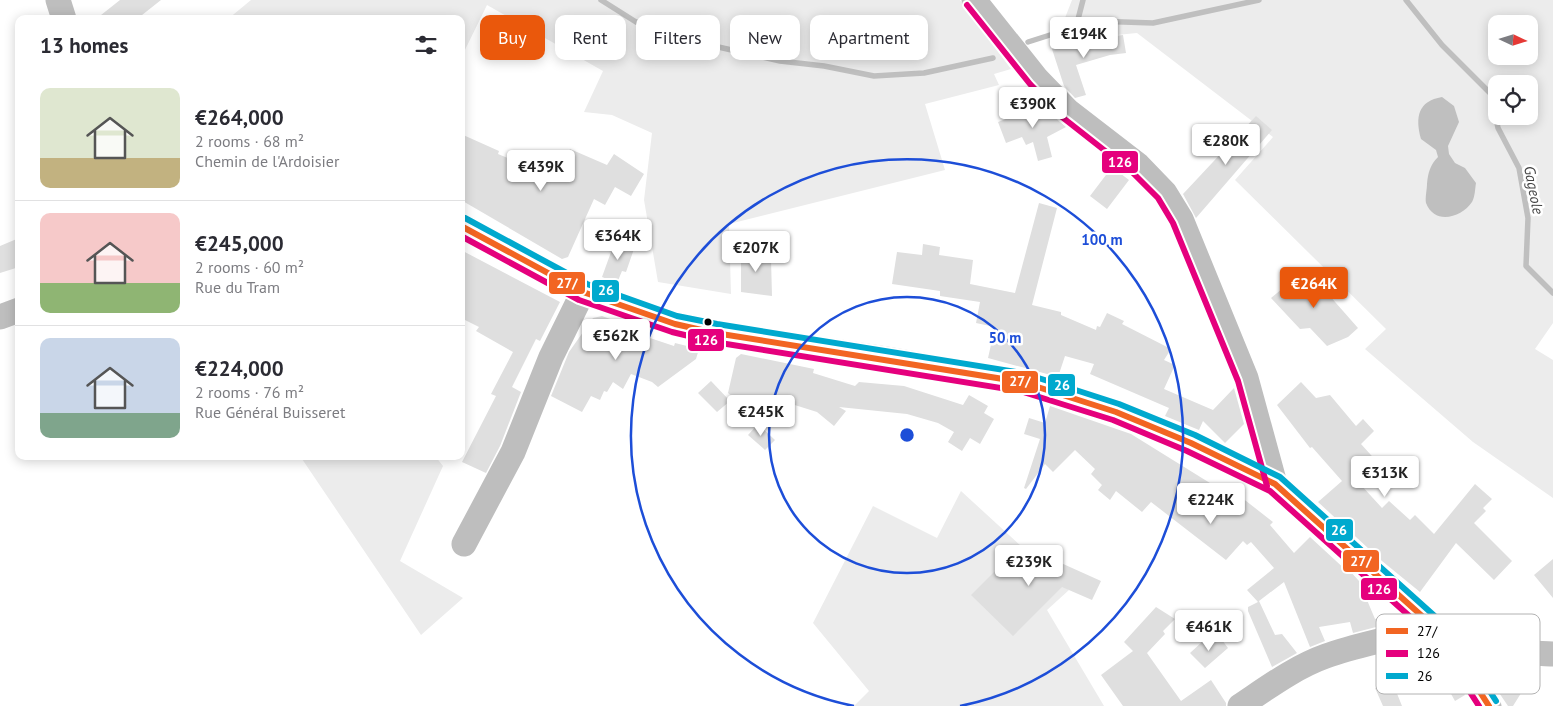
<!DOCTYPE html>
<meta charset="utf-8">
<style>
body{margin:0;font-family:"PT Sans",sans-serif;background:#f2f2f3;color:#2b2b33;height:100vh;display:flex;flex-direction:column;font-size:19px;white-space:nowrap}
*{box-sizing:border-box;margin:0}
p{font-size:16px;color:#7c7c81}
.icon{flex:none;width:28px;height:28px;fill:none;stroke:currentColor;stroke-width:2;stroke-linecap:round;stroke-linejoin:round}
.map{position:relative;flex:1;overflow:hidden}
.panel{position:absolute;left:15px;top:15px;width:450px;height:445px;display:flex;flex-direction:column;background:#fff;border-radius:10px;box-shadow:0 2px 12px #0003}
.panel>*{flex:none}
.top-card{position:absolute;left:480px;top:15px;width:475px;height:45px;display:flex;gap:10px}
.needle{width:32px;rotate:94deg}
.tools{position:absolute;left:1488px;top:15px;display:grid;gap:10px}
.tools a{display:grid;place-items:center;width:50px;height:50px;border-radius:10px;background:#fff;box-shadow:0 2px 12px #0003;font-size:25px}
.price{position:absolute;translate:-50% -42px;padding:0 11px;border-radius:5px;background:#fff;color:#222;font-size:16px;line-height:32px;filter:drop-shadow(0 1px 2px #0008)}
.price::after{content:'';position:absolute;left:50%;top:30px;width:15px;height:11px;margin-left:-8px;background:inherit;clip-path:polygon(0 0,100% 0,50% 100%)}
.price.selected{background:#ea580c;color:#fff}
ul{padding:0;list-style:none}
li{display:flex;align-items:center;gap:15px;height:125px;padding:0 25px}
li+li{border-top:1px solid #e1e1e2}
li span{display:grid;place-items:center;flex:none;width:140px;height:100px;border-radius:10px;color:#555}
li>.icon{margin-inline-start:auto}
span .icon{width:60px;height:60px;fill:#fffc;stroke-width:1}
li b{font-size:21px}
h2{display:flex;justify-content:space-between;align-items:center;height:60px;padding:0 25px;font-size:21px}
.tag{padding:0 18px;border-radius:10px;background:#fff;box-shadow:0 2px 12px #0003;font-size:18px;line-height:45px}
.tag.selected{background:#ea580c;color:#fff}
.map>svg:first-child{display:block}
.green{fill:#ececec;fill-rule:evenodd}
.water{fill:#bfbfbf}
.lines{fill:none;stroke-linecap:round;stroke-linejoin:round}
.stream{stroke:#bfbfbf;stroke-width:5.5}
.building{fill:#dfdfdf}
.minor{stroke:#bebebe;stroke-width:25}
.bus-1-casing{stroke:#fff;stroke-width:10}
.bus-2-casing{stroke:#fff;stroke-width:10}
.bus-3-casing{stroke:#fff;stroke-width:10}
.bus-1{stroke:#f26522;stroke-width:6}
.bus-2{stroke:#e5007d;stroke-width:6}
.bus-3{stroke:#00a9ce;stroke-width:6}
.ring{fill:none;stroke:#1d4ed8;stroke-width:2.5}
.bus-dot{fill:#000;stroke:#fff;stroke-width:2}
.labels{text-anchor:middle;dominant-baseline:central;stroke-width:5;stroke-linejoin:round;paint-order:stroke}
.water-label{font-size:15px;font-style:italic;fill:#444;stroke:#fff}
.key{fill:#fff;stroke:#b2b2b2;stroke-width:1}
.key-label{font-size:14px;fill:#000}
.centre{fill:#1d4ed8;stroke:#fff;stroke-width:2.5}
.ring-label{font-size:15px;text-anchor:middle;font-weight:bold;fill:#1d4ed8;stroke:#fff;stroke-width:5;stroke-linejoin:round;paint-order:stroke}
.line-badge{stroke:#fff;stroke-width:2}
.badge-label{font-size:14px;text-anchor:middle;font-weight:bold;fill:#fff}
</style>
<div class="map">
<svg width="1553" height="706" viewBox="0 0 1553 706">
<rect width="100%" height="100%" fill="#fff"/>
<!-- green -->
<path class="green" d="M251,0H960L1011,69L994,74L999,85L925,104L945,170L729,224L731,294L658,282L644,200L652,133L612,115L584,112L603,71L487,5L461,58V19H308L303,16L297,19H228Z
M1072,0H1553V323L1535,349L1553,360V498L1473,442L1365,349L1386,329L1235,180L1273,137L1137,33L1056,41ZM1496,24H1529V56H1496ZM1496,84H1529V116H1496Z
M300,456H435L443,466L400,561L463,598L421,635Z
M961,491L1069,590L1047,610L1104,706H854L869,691L813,623L873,506L937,538Z"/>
<!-- water -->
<path class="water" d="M1442,97L1454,106L1459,122L1448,146L1449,154L1455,163L1465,168L1476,183C1475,189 1475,197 1472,202C1462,217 1435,226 1426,203C1425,198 1427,189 1427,184C1428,173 1430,165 1438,157L1436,150L1421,139C1415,117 1418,101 1442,97Z"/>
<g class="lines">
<!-- stream -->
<path class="stream" d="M601,0L636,22L714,46L780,61L824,66L874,76L924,73L993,58
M1406,0L1442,45L1491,94L1498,128L1519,168L1528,218L1526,266L1553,293
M1076,27L1083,0
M1028,42L1094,21L1153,23L1259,0"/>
</g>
<!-- building -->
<path class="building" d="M120,0H161L137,19H96Z
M1123,35L1126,53L1110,55L1076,65L1086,95L1075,98L1064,86L1052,49L1096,38Z
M1042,105L1066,127L1047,137L1052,157L1038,161L1033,142L1026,145L1022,137L1006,143L998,122Z
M1256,116L1272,130L1196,218L1183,194Z
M461,134L499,151L498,154L530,167L536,154L563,165L570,149L607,165L614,154L644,174L631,196L615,187L605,205L594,199L568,257L562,259L461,200Z
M1112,167L1129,180L1107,209L1090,196Z
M1039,203L1057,208L1032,305L1061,312V315L1096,330L1097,326L1100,327L1107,313L1124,321L1122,324L1171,349L1164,360L1175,365L1164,389L1213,410L1234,388L1244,424L1225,443L1203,421L1199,430L1165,416L1169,408L1090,374L1094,364L1065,356L1058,377L988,358L995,327L976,323L980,302L940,296V291L892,284L897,252L922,255L923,244L940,247L939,255L973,260L970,284L1015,293Z
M19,238V267L0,273V246Z
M615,241L635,246L626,272L622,271L617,283L602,277Z
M461,250L560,302L540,341L536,339L512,387L521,392L500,446L486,473L462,462L496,396L491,394L513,352L476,331L479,327L461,318Z
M744,250H763V259H771L772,296L741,292V258H743Z
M1306,269L1358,328L1348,337L1327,346L1310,328L1300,329L1271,298Z
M602,316L645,332L644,336L674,346L675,343L699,349L696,359L658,387L652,382L631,374L623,389L613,382L607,392L604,391L600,400L591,396L582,412L551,396L569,352L593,318Z
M741,354L814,369L813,373L855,386L859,382L904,386L963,405L969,395L988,406L984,413L994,419L980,444L970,438L962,451L948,442L954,432L938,423L907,414L839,407L846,411L834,426L817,412L782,401L767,427L728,393L736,358Z
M711,381L730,401L717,412L698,393Z
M1301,382L1316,398L1330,395L1356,426L1363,419L1374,431L1361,444L1380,465L1361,485L1382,508L1389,501L1410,520L1415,515L1434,534L1475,484L1492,499L1483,508L1486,511L1474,523L1512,561L1494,580L1456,543L1420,592L1382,561L1318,502L1342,481L1312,447L1310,448L1277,405Z
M1050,406L1131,434L1218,488L1223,483L1273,522L1270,525L1294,553L1310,537L1348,572L1350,571L1359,581L1375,619L1397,614L1399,621L1353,633L1350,622L1319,627L1325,641L1310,647L1284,582L1259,601L1275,635L1282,634L1297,653L1272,667L1248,611V607L1258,602L1247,590L1274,568L1251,542L1247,545L1243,541L1226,560L1151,502L1142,512L1116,491L1110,500L1098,490L1102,485L1091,474L1095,469L1075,450L1053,472L1045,464L1026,489L1024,488L1040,439L1024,434L1029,418L1045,423Z
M758,424L775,440L765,450L748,435Z
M1021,545L1101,581L1092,600L1062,587L1013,636L971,595Z
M1553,559V598L1534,575Z
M1156,607L1175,619L1163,631L1165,634L1147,653L1181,701L1211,680L1226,703V706H1123L1101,675L1133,651L1124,642Z
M1219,636L1228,648L1205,668L1190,653L1202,642L1206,647Z
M1428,642L1437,651L1465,695L1455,701L1446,685L1438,691L1429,679L1396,691L1402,706H1383L1375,688L1390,682L1388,676L1400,672L1395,652Z
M1496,669L1523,673L1528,682L1513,706H1508L1487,675Z"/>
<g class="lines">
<!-- minor -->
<path class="minor" d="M58,0L64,19
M974,0L1037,79L1068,111L1138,165L1165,193L1181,219L1246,378L1275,484
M461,226L583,292L675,324L715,333L887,359L1022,382L1116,412L1191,443L1275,484L1432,625L1448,642L1489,706
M0,317L19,310
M464,544L513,452L551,357L583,292
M1441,631C1471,652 1517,652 1553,654
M1240,706C1267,688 1295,667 1326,656C1361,643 1397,639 1432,625"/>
<!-- bus-1 casing -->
<g class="bus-1-casing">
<path id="bus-1" d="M461,226L583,292L675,324L715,333L1022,382L1116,412L1191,443L1275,484L1432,625L1448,642L1489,706"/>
</g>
<!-- bus-2 casing -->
<g class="bus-2-casing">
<path id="bus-2" d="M967,5L1030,84L1062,117L1132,172L1158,198L1173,223L1238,381L1267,486
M461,236L579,300L672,332L714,342L1020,391L1113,420L1187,451L1270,491L1426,631L1441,647L1479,706"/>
</g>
<!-- bus-3 casing -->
<g class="bus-3-casing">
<path id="bus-3" d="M465,218L587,284L677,316L717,324L1023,373L1119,404L1195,435L1280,477L1438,619L1455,637L1496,701"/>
</g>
<!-- bus-1 -->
<use href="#bus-1" class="bus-1"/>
<!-- bus-2 -->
<use href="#bus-2" class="bus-2"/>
<!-- bus-3 -->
<use href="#bus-3" class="bus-3"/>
</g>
<!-- distance rings -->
<g class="ring">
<circle cx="907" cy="435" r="138"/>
<path d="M854 706A276 276 0 1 1 960 706"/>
</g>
<!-- markers -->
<circle class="bus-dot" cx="708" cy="322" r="4.5"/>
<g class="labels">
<!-- water labels -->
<g class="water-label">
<text transform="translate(1534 190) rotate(79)">Gageole</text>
</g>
</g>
<!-- legend -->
<rect x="1376" y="614" width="164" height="80" rx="8" class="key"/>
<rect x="1386" y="628" width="22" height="6" fill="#f26522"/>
<rect x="1386" y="650" width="22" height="7" fill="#e5007d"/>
<rect x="1386" y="673" width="22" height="6" fill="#00a9ce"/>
<g class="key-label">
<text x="1417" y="636">27/</text>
<text x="1417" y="658">126</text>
<text x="1417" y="681">26</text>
</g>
<circle cx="907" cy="435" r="8" class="centre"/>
<g class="ring-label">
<text x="1102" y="245">100 m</text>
<text x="1005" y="343">50 m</text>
</g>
<g class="line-badge">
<rect x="1101" y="150" width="38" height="24" rx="5" fill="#e5007d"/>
<rect x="548" y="271" width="38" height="24" rx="5" fill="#f26522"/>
<rect x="591" y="279" width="29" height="24" rx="5" fill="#00a9ce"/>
<rect x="687" y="328" width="38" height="24" rx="5" fill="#e5007d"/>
<rect x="1001" y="370" width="38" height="24" rx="5" fill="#f26522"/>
<rect x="1047" y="373" width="29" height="24" rx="5" fill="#00a9ce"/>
<rect x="1325" y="518" width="29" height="24" rx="5" fill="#00a9ce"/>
<rect x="1342" y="549" width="38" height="24" rx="5" fill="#f26522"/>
<rect x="1360" y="577" width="38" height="24" rx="5" fill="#e5007d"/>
</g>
<g class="badge-label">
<text x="1120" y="167">126</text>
<text x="567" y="288">27/</text>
<text x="606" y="295">26</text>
<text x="706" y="345">126</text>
<text x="1020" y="386">27/</text>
<text x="1062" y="390">26</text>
<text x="1339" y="535">26</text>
<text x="1361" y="566">27/</text>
<text x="1379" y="594">126</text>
</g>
</svg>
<div class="tools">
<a><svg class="needle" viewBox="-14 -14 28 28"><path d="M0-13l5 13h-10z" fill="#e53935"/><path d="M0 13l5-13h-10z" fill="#7c7c81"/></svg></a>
<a><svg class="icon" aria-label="locate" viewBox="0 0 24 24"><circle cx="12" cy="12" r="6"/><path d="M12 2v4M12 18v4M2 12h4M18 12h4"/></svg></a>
</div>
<b class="price" style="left:1084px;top:59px">€194K</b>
<b class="price" style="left:1033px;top:129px">€390K</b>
<b class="price" style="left:1226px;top:166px">€280K</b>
<b class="price" style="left:541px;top:192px">€439K</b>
<b class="price" style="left:618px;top:261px">€364K</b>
<b class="price" style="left:756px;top:273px">€207K</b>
<b class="price selected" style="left:1314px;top:309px">€264K</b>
<b class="price" style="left:616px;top:361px">€562K</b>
<b class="price" style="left:761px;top:437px">€245K</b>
<b class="price" style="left:1385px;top:498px">€313K</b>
<b class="price" style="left:1211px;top:525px">€224K</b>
<b class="price" style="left:1029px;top:587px">€239K</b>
<b class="price" style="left:1209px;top:652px">€461K</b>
<div class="top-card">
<a class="tag selected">Buy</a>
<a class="tag">Rent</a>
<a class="tag">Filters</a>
<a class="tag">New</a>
<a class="tag">Apartment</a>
</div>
<section class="panel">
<h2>13 homes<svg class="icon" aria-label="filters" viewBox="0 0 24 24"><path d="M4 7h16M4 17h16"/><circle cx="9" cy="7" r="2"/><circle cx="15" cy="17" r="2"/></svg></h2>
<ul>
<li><span style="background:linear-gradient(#dfe7d0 70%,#c2b280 0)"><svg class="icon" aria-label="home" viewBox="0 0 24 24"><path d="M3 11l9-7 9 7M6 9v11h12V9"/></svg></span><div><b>€264,000</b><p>2 rooms · 68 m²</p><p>Chemin de l'Ardoisier</p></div></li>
<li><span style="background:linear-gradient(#f6c9c9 70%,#8fb573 0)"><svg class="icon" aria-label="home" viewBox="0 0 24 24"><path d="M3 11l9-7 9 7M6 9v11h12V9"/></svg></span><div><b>€245,000</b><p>2 rooms · 60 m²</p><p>Rue du Tram</p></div></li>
<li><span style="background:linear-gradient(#c9d6e8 75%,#7fa58c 0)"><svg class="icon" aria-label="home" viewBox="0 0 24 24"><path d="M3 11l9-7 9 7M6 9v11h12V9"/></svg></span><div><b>€224,000</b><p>2 rooms · 76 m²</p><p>Rue Général Buisseret</p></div></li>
</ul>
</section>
</div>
